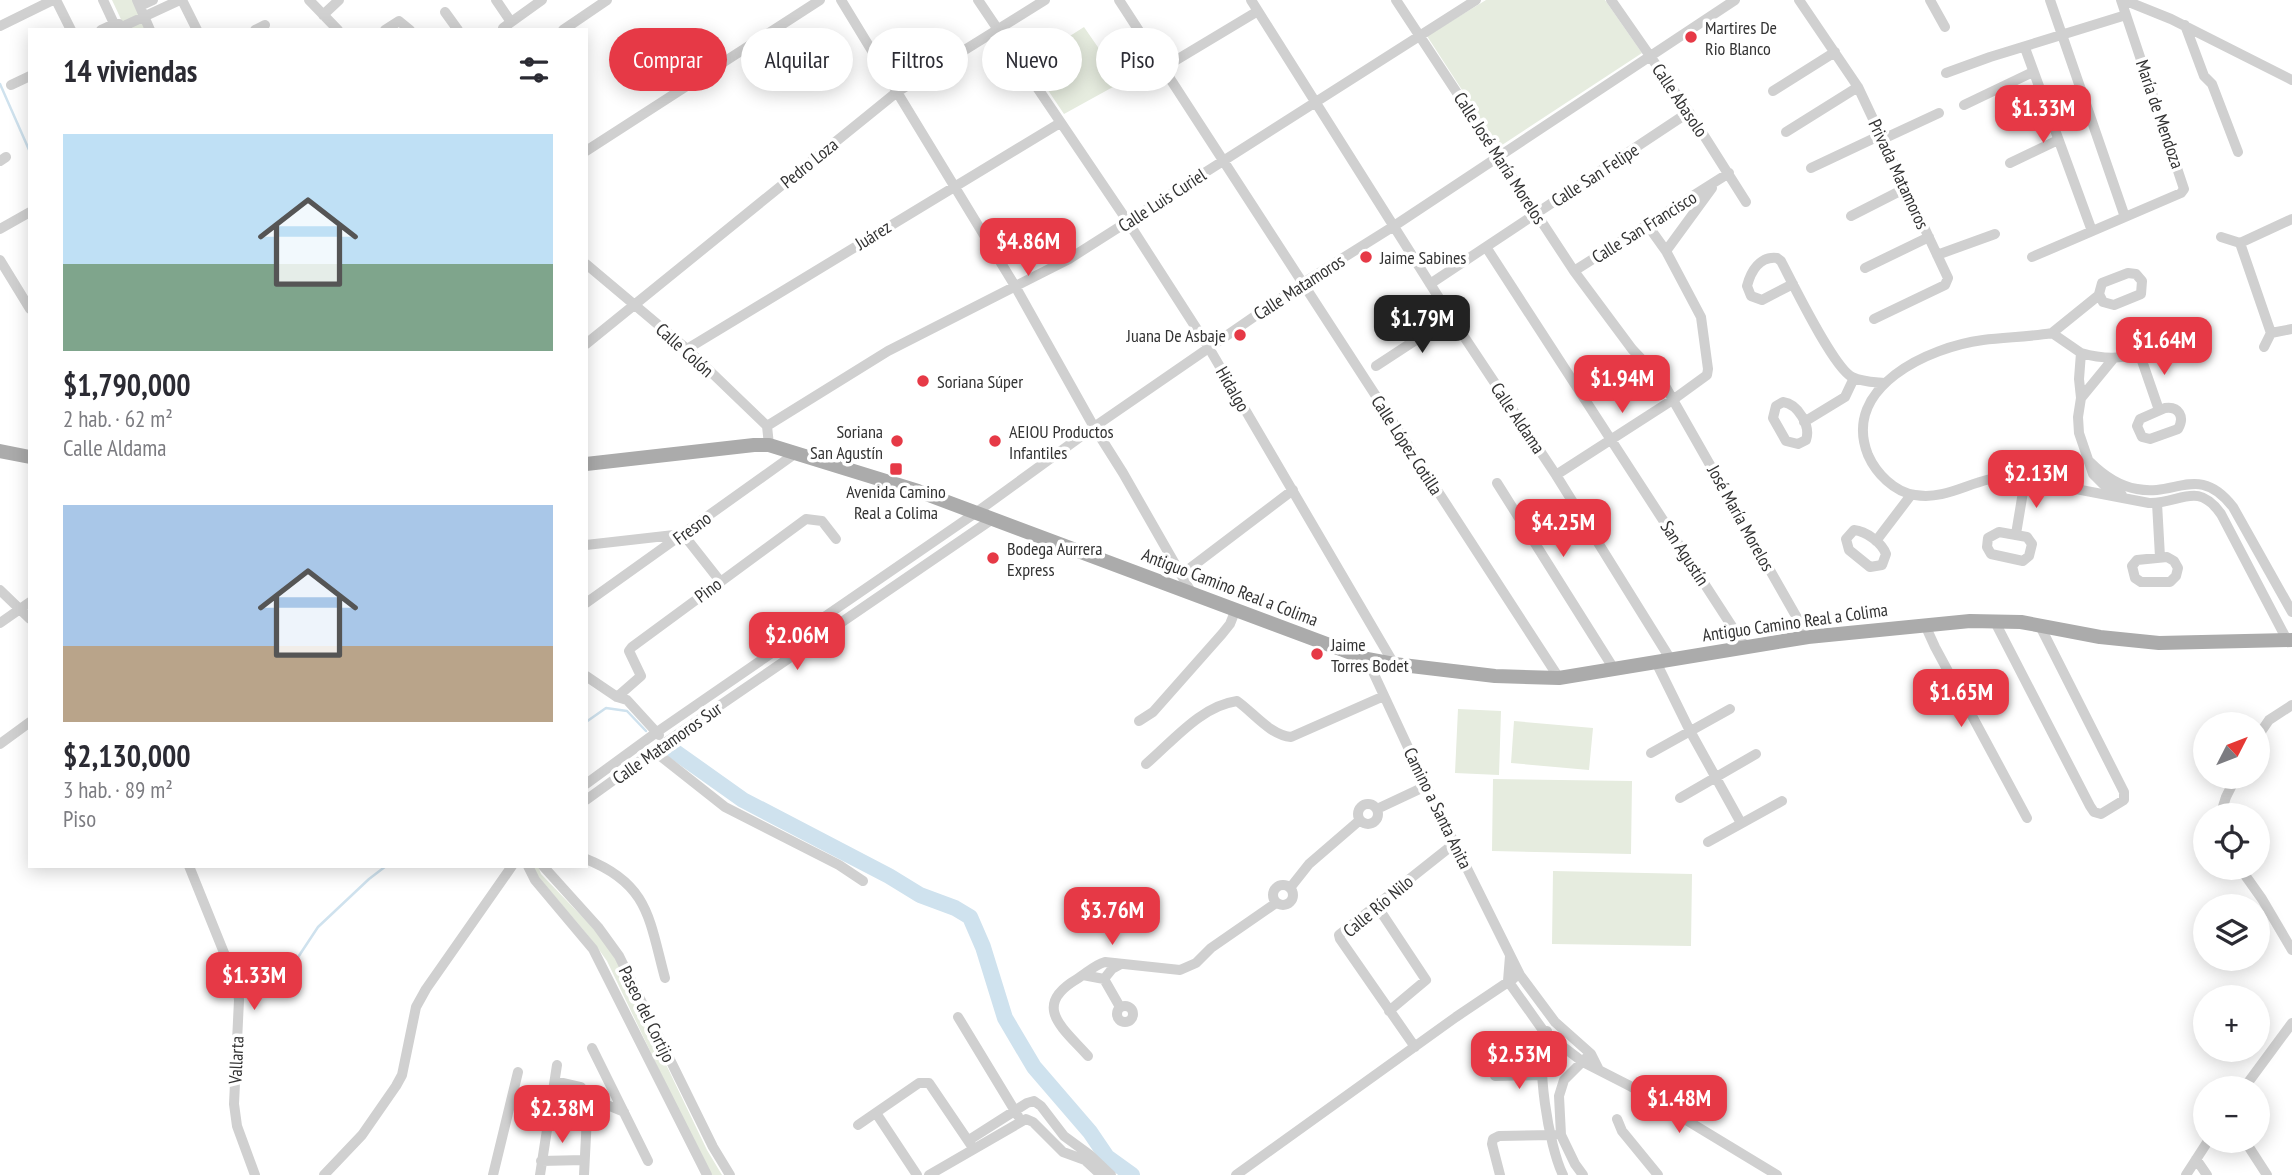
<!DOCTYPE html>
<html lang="es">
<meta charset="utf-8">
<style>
body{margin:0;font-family:"PT Sans Narrow",sans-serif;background:#f7f7f7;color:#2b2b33;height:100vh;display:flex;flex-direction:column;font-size:26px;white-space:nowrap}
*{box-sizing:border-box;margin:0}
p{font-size:23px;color:#7c7c81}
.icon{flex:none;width:38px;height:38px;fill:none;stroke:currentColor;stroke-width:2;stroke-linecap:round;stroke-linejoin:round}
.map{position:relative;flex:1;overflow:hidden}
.drawer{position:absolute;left:28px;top:28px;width:560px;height:840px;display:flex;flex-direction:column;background:#fff;border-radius:0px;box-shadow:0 4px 18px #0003}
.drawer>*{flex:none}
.guide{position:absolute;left:609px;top:28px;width:665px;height:63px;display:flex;gap:14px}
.needle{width:46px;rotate:48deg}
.buttons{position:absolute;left:2193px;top:712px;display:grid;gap:14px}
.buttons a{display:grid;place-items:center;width:77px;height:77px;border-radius:50%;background:#fff;box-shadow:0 4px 18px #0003;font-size:35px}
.price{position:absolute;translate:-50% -60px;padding:0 16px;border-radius:14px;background:#e63946;color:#fff;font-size:23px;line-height:46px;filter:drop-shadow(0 2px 4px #0008)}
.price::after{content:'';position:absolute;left:50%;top:42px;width:21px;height:16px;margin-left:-10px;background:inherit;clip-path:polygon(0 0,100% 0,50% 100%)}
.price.selected{background:#222;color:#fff}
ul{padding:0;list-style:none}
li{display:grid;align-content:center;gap:14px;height:371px;padding:0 35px}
li span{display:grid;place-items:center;height:217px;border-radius:0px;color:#555}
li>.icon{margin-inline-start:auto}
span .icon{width:126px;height:126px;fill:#fffc;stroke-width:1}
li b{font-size:30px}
h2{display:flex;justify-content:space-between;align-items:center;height:84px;padding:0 35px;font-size:30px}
.chip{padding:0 24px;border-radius:32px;background:#fff;box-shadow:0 4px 18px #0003;font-size:24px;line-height:63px}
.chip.selected{background:#e63946;color:#fff}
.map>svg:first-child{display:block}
.green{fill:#e6ecdf}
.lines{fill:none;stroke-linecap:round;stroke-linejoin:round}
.stream{stroke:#cfe2ee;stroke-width:2.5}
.river{stroke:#cfe2ee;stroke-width:16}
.minor{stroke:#d0d0d0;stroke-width:10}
.major{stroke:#ababab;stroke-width:14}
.poi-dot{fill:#e63946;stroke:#fff;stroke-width:2.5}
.labels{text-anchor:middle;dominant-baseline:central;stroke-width:7;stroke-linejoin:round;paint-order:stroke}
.poi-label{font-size:18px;fill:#333;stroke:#fff;text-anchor:start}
.street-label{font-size:18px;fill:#333;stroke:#fff}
</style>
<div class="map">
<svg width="2292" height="1175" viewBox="0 0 2292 1175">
<rect width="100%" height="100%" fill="#fff"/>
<!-- green -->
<path class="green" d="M112,0H133L148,30H126Z
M1486,0H1605L1642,53L1499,147L1427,36Z
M1084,27L1122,82L1064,114L1029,62Z
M1458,709L1501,711L1499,775L1455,773Z
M1514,721L1593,728L1589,770L1511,763Z
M1493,779L1632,781L1631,854L1492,851Z
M530,866H538L541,874L595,930L615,958L707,1150L722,1175H712L699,1153L607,961C584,927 555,899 530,866Z
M1553,871L1692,874L1691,946L1552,944Z"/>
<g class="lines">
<!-- stream -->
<path class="stream" d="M0,84L30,152
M586,722L606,708L627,711L646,731
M669,749L674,751
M241,986C252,998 260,1000 275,992L318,927L369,879L386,866"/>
<!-- river -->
<path class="river" d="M674,751L743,800L889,876L920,895L955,908L970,917L983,947L1005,1018L1034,1067L1090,1132L1107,1157L1132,1175"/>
<!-- minor -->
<path class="minor" d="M56,0L71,30
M103,0L117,30
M137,0L150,30
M182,0L197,30
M309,0L338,30
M496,0L511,22
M841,0L1015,286L1094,427L1123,473L1191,592
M978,0L1128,222L1209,348L1394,664
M1119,0L1559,678
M1251,0L1451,317L1556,475L1671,660
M1396,0L1574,271L1632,349L1663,382
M1611,0L1689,112L1746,202
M1799,0L1858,87L1948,278L1945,285L1874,319
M1930,0L1945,27
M2050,0L2125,217
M2124,0L2171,19L2292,80
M140,6L153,0
M445,12L458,30
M323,15L339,0
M2185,25L2204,76L2212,84L2238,152
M0,26L53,0
M503,28L542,0
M101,30L114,24H119
M121,30L126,25L180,0
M255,30L265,25
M385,30L399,21L410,30
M563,30L607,0
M2025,48L2092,231
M1163,68L1258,11
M1946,73L1990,57L2126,15
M11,85L30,76
M1773,91L1835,52
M1964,105L2033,72
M1786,132L1858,87
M1883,139L1939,113
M586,151L820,0
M0,161L6,157
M2010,163L2058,140
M1811,168L1881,135
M1851,216L1906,188
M0,229L30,212
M2221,237L2240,243L2292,219
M2240,243L2271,333L2292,329
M1486,247L1746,648
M1666,251L1712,188
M1937,255L1995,234
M2032,257L2181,193L2184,189L2121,0
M0,260L30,309
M586,264L687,349L767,426L769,445
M1865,268L1929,237
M1574,271L1729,173
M2128,273L2136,274L2142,281L2141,294L2114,305L2103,302L2099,294L2102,283Z
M1430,284L1689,112
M1793,284L1762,300L1751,296L1747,286C1751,271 1760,256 1777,258L1781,261C1793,284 1833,367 1852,377C1862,382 1873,382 1884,383
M2052,333L2099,295
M586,344L897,92L1045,0
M2264,347L2271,333
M687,349L1060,123
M2081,353C2129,367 2157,348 2198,325
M2140,355L2159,410
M2113,359L2081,398L2078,417L2079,433L2093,474L2103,484L2122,495
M1376,366L1451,317
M1660,377L1808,637
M2081,398L2079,379L2081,353L2052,333C2029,337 2006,337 1983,340C1929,347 1841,387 1868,455C1876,473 1894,492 1915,495C1951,501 1976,475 2013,477L2149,503C2180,504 2197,480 2221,514L2287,640
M1783,402C1798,404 1811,426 1806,440L1798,444L1786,441L1773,418L1776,406Z
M2165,408C2179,406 2185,417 2178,429L2150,439L2142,437L2137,426L2140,419Z
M1804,422L1845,397L1854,378
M767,426L888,351L1069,259L1476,0
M2090,462C2102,474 2119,486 2137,489C2176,497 2199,463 2233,507L2292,612
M1556,475L1674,399L1707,375L1708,369L1701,317L1666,251L1646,223
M1497,483L1614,669
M2157,503L2160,557
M1854,530C1866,531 1882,543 1886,554L1882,565L1870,567L1849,550L1846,539Z
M1999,532L2027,537L2032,544L2029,556L2023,561L1991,554L1987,547L1988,538Z
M2016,534L2025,480
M1876,541L1911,495
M586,545L683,534L720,581
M2167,557L2174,561L2178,568L2176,576L2170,582H2141L2135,578L2132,566L2137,560Z
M1181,575L1293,490
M0,590L30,619
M586,603L796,453
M1995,622L2090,806L2094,812L2101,814L2124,800V792L2040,626
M0,623L30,602
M1925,625L1935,647L2027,818
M1367,659L1426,786L1520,975L1555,1022L1591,1054L1598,1068
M1656,662L1690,731L1741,823
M586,676L617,697L627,700L659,735
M617,697L641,676L629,651L632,647L806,519L822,521L836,539
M1139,721L1153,712L1222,634L1230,624L1236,609
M2258,736L2269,720L2292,705
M0,744L30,722
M654,751L725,807L839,865L863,881
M1651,753L1730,709
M1146,764C1173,741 1201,706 1237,701C1254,713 1270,735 1291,737L1384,696
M586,784L657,732L974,514L1094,427L1303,283L1394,226L1735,0
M1680,798L1756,754
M586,800L665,743L991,520
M1358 814a10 10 0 1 1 20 0a10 10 0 1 1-20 0Z
M1377,809L1426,786
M2220,816L2226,797L2236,777
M1708,842L1782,801
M586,859C649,884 649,919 665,978
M189,866L237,985L239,1000L234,1104L237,1126L255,1175
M528,866L535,880L593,949L707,1175
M543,866L598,927L619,956L713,1147L730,1175
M2240,868L2262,899L2292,950
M1273 895a10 10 0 1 1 20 0a10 10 0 1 1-20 0Z
M1290,888L1309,864L1360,820
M1377,906L1426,980L1389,1011
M1510,956L1508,981L1545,1033L1583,1062L1630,1086L1777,1175
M1083,975L1104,979L1112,969L1121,964
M1104,979L1120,1007
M1117 1014a8 8 0 1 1 16 0a8 8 0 1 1-16 0Z
M958,1017L1018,1116
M1547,1031C1534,1059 1549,1147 1563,1175
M1415,1047L1340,939L1339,935L1455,843
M592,1048L648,1161
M1088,1056C1063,1028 1031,1006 1077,979C1087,973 1094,965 1105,962L1180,970L1196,963L1211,948L1276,903
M1495,1076L1543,1075
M555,1081L581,1087L588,1097L584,1175
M2244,1088L2292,1023
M588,1097L624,1112
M876,1113L917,1175
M1617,1119L1622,1131L1658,1175
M858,1125L919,1083H929L971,1145
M969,1140L1027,1103L1034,1101L1041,1106L1064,1136L1090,1155L1111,1175
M2245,1141L2267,1175
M2196,1159L2207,1175
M541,1161L584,1160
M324,1175L362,1135L396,1086L402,1075L416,1007L426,989L512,866
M493,1175L518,1072
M540,1175L557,1065
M929,1175L1026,1119L1033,1122L1063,1152L1085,1160L1101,1175
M1236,1175L1456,1017L1514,978
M1500,1175L1492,1144L1493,1139L1499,1136L1554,1135
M1583,1175L1575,1164L1561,1135L1559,1096L1564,1080L1586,1058
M2186,1175L2208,1141"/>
<!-- major -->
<path class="major" d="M0,451L30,457
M586,464L754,445H769L918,491L1367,659L1394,664L1495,676L1559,678L1808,637L1970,621L2021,622L2100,637L2159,643L2292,640"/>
</g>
<!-- markers -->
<g class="poi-dot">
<circle cx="1691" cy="37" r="7"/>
<circle cx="1366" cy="257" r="7"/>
<circle cx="1240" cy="335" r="7"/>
<circle cx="923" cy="381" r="7"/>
<circle cx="897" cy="441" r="7"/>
<circle cx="995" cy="441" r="7"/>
<rect x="889" y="462" width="14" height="14" rx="3.5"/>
<circle cx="993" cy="558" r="7"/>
<circle cx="1317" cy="654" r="7"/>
</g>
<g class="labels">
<!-- poi labels -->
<g class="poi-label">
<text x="1705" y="27">Martires De<tspan x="1705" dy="21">Rio Blanco</tspan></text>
<text x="1380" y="257">Jaime Sabines</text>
<text x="1226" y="335" text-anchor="end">Juana De Asbaje</text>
<text x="937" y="381">Soriana Súper</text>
<text x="883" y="431" text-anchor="end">Soriana<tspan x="883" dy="21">San Agustín</tspan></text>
<text x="1009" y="431">AEIOU Productos<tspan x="1009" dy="21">Infantiles</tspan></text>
<text x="896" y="491" text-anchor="middle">Avenida Camino<tspan x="896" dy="21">Real a Colima</tspan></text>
<text x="1007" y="548">Bodega Aurrera<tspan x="1007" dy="21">Express</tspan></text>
<text x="1331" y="644">Jaime<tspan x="1331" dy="21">Torres Bodet</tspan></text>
</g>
<!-- street labels -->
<g class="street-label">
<text transform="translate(1680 100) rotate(56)">Calle Abasolo</text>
<text transform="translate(2160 114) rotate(71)">María de Mendoza</text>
<text transform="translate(1500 158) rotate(57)">Calle José María Morelos</text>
<text transform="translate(809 163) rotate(-39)">Pedro Loza</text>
<text transform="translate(1899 174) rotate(65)">Privada Matamoros</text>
<text transform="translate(1595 175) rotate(-33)">Calle San Felipe</text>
<text transform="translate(1162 200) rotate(-33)">Calle Luis Curiel</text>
<text transform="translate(1644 227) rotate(-32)">Calle San Francisco</text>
<text transform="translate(873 235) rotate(-32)">Juárez</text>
<text transform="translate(1299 287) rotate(-33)">Calle Matamoros</text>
<text transform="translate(685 350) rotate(42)">Calle Colón</text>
<text transform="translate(1233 389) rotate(60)">Hidalgo</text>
<text transform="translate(1518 418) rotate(56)">Calle Aldama</text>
<text transform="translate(1407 445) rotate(57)">Calle López Cotilla</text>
<text transform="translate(1741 518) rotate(61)">José María Morelos</text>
<text transform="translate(692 528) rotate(-36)">Fresno</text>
<text transform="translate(1685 553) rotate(57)">San Agustín</text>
<text transform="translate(1230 587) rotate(21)">Antiguo Camino Real a Colima</text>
<text transform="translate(708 590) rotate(-37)">Pino</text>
<text transform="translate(1795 622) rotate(-8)">Antiguo Camino Real a Colima</text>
<text transform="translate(667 743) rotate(-35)">Calle Matamoros Sur</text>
<text transform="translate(1438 808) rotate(64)">Camino a Santa Anita</text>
<text transform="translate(1378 906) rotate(-40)">Calle Río Nilo</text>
<text transform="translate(647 1014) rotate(64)">Paseo del Cortijo</text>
<text transform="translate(236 1060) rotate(-87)">Vallarta</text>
</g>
</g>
</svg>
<div class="buttons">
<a><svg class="needle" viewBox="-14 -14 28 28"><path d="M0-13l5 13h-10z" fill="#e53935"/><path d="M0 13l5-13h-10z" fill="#7c7c81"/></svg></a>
<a><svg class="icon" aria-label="locate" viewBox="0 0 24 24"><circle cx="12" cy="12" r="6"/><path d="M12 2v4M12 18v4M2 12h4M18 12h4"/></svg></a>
<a><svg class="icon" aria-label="layers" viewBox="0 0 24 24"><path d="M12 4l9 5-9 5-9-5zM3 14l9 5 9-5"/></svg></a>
<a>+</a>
<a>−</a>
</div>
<b class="price" style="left:2043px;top:145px">$1.33M</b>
<b class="price" style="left:1028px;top:278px">$4.86M</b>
<b class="price selected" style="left:1422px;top:355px">$1.79M</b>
<b class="price" style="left:2164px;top:377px">$1.64M</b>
<b class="price" style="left:1622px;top:415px">$1.94M</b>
<b class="price" style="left:2036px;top:510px">$2.13M</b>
<b class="price" style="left:1563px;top:559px">$4.25M</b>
<b class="price" style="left:797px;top:672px">$2.06M</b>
<b class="price" style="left:1961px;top:729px">$1.65M</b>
<b class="price" style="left:1112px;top:947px">$3.76M</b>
<b class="price" style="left:254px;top:1012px">$1.33M</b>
<b class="price" style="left:1519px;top:1091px">$2.53M</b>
<b class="price" style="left:1679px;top:1135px">$1.48M</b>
<b class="price" style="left:562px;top:1145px">$2.38M</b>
<div class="guide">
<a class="chip selected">Comprar</a>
<a class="chip">Alquilar</a>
<a class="chip">Filtros</a>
<a class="chip">Nuevo</a>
<a class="chip">Piso</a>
</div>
<section class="drawer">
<h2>14 viviendas<svg class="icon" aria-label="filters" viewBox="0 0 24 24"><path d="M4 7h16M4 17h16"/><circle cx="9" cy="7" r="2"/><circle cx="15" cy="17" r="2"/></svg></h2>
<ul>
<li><span style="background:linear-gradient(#bfe0f5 60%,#7fa58c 0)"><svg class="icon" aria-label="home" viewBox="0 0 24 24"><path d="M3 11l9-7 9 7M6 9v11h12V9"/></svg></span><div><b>$1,790,000</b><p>2 hab. · 62 m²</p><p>Calle Aldama</p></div></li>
<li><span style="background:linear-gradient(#a9c7e8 65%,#b9a48a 0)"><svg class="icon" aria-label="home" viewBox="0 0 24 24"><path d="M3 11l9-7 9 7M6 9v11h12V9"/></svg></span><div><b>$2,130,000</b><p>3 hab. · 89 m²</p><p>Piso</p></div></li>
</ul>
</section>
</div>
